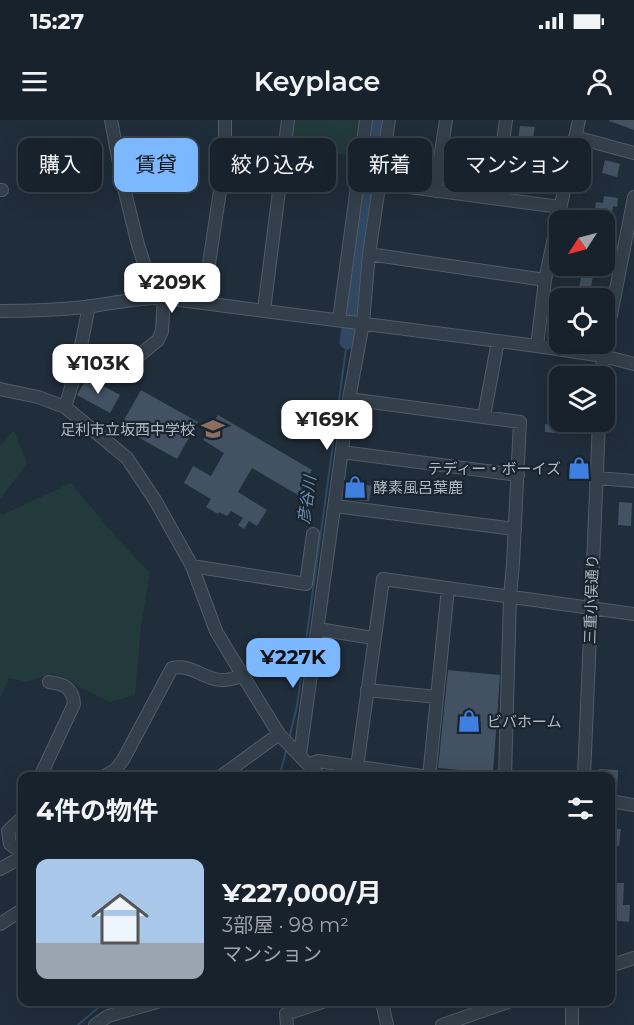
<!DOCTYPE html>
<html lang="ja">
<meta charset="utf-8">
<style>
body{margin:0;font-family:Montserrat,"Noto Sans JP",sans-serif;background:#212a34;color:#f1f3f6;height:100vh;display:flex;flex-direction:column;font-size:22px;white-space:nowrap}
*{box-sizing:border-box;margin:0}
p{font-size:20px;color:#9fa4a9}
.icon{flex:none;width:33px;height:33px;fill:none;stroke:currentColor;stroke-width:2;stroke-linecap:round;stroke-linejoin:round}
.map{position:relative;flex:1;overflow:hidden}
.details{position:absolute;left:18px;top:652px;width:597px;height:234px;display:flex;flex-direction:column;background:#18222c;border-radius:12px;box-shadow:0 6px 24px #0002,0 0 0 2px #363f48}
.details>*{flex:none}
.banner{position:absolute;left:18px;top:18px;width:598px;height:54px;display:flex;gap:12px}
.needle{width:39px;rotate:234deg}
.fabs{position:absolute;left:549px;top:90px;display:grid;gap:12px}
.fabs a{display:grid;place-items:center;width:66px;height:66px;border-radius:12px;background:#18222c;box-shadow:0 6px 24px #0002,0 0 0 2px #363f48;font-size:30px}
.price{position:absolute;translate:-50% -51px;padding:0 14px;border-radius:12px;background:#fff;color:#222;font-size:20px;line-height:39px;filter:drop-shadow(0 2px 3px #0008)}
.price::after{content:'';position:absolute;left:50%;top:36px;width:18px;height:14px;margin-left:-9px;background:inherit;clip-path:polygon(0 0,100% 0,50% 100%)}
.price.current{background:#7bb8ff;color:#111}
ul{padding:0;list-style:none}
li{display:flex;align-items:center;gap:18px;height:150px;padding:0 18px}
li+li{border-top:2px solid #363f48}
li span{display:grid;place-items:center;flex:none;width:168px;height:120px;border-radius:12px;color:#555}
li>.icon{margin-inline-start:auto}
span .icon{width:72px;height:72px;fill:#fffc;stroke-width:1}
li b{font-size:26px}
h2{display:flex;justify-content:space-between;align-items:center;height:72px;padding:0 18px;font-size:26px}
.chip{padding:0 21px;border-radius:12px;background:#18222c;box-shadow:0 6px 24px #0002,0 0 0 2px #363f48;font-size:21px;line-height:54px}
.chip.current{background:#7bb8ff;color:#111}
.status{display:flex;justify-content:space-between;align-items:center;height:42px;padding:0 30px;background:#18222c;direction:ltr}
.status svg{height:16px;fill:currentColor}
header{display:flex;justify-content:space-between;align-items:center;height:78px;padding:0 18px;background:#18222c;font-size:27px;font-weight:600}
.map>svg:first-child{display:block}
.green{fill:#223a3b}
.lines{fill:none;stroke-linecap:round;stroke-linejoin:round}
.stream{stroke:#304861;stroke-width:2}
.river{stroke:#304861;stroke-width:15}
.building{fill:#425262}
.minor-casing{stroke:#515c68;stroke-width:14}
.minor{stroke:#333f4a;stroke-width:12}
.labels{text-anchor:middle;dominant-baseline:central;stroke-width:4.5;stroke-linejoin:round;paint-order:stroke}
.poi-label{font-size:15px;fill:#aeb9c7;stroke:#19242f;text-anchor:end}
.street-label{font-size:15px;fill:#aeb9c7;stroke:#19242f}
.water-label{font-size:16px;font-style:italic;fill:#6c8dad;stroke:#19242f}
</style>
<div class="status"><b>15:27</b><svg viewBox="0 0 49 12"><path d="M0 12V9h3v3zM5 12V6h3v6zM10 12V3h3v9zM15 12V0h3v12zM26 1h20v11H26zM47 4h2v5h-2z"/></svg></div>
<header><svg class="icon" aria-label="menu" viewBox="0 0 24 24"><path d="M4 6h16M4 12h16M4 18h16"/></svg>Keyplace<svg class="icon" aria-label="person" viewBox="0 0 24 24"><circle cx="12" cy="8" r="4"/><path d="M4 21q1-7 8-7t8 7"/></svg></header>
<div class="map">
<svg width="634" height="905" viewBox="0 0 634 905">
<rect width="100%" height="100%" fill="#202d3a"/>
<!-- green -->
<path class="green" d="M291,0H363L358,37L288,25Z
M14,311L27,343L0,380V325Z
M71,363L115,416L150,453L141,507L135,575L110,582L52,553L27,562L9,558L0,578V393L2,395Z"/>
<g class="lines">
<!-- stream -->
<path class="stream" d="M289,619L297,586L347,222
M279,657L287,628
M78,905L105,882"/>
<!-- river -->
<path class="river" d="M347,222L377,0"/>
</g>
<!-- building -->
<path class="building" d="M634,0V10L609,1V0Z
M520,6L535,7L531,29L517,26Z
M605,40L620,44L617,57L602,53Z
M604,76L618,78L617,87L613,86L611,101L594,100L596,82L603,83Z
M583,147L594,150L589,178H577Z
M87,257L120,275L110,293L77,275Z
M141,270L198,302L177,339L120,307Z
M218,295L312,350L298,375L252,348L238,372L267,390L257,406L249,401L244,409L238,405L243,398L231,391L227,396L219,392L218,394L206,387L211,379L184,363L193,346L211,356L224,333L203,320Z
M545,304L566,307L565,314L545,312Z
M350,361L372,366L369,381L350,380Z
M619,382L632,383L631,406L618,405Z
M448,550L500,555L493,653L438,648Z
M599,649L618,650L617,674L610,673V657H599Z
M612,709H621L619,726L611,725Z
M610,763H624L623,785H630L629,802L610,800Z"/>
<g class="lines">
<!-- minor casing -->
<g class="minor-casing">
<path id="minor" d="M111,0L123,64L138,125L155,177
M575,17L634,33
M225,38L283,44
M379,63L560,87
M0,70H2
M435,71L446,0
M495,78L506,0
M369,134L545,160
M203,183L225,38V0
M264,190L288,0
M0,191C28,191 57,190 85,187C111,184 137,177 164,178L537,226L603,236L634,244
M339,200L366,0
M537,226L545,160L579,0
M76,251L89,186
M602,256L603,236L634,77
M0,269L38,277L65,287L127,338L155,380L192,446L216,511L243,556L279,614L320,657
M349,279L520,302L513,443L510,477L505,657
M65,287L76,251C89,244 105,249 119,252L158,220L162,211L164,178
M484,296L498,221
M342,332L518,355
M597,358L634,361
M335,386L515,409
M192,446L306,464L313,414
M318,509L373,518
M367,570L437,577
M300,634L349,279L363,203L369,134L389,0
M310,644L318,641L429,657
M357,647L383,459L634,494
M40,657L74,584C73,568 64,564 49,562
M103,657L115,650L123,640L172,548C191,543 206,561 223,560C230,560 236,557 243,556
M220,657L279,614
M429,657L448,468
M584,657L599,302
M610,681L634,685
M22,698L8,711L10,724L22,733
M0,749L22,737
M0,804L22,790
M610,846L634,838
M382,882L387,905
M95,905L108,896L157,882
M287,905L286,894L322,882
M442,905L508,882
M572,905V882"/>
</g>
<!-- minor -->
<use href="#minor" class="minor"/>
</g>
<!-- icons -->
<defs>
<g id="school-bare" transform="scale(1.8)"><path d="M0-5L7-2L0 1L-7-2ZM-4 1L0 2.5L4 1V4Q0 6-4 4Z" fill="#8d6e63" stroke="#19242f" stroke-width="2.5" paint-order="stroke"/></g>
<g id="shop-bare" transform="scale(1.8)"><path d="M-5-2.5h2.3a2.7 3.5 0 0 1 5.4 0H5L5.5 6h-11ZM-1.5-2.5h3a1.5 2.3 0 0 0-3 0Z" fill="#3f7fe0" stroke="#19242f" stroke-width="2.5" paint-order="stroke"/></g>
</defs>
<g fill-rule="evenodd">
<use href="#school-bare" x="213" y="309"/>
<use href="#shop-bare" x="579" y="348"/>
<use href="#shop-bare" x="355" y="367"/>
<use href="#shop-bare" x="469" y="601"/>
</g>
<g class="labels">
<!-- poi labels -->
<g class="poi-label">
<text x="195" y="309">足利市立坂西中学校</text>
<text x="561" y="348">テディー・ボーイズ</text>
<text x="373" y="367" text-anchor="start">酵素風呂葉鹿</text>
<text x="487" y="601" text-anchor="start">ビバホーム</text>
</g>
<!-- street labels -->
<g class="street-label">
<text transform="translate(591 479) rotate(-88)">三重小俣通り</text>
</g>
<!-- water labels -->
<g class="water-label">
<text transform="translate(307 380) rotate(-82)">彦谷川</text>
</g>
</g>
</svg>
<div class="fabs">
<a><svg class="needle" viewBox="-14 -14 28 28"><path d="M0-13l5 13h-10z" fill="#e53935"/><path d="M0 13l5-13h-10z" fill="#9fa4a9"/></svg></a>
<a><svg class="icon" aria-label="locate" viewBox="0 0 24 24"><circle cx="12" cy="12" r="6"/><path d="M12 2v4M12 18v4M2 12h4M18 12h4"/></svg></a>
<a><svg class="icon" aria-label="layers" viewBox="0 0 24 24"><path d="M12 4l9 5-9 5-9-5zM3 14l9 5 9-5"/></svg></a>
</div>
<b class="price" style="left:172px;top:194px">¥209K</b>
<b class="price" style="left:98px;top:275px">¥103K</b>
<b class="price" style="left:327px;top:331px">¥169K</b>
<b class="price current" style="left:293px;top:569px">¥227K</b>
<div class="banner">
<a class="chip">購入</a>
<a class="chip current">賃貸</a>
<a class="chip">絞り込み</a>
<a class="chip">新着</a>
<a class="chip">マンション</a>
</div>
<section class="details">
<h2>4件の物件<svg class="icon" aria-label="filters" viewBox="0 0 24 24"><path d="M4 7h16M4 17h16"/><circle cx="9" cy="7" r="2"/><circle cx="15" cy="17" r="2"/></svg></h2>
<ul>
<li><span style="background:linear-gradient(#a9c7e8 70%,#9aa5b1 0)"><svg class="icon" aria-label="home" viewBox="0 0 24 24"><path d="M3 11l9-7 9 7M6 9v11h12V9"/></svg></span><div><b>¥227,000/月</b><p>3部屋 · 98 m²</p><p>マンション</p></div></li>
</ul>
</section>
</div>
